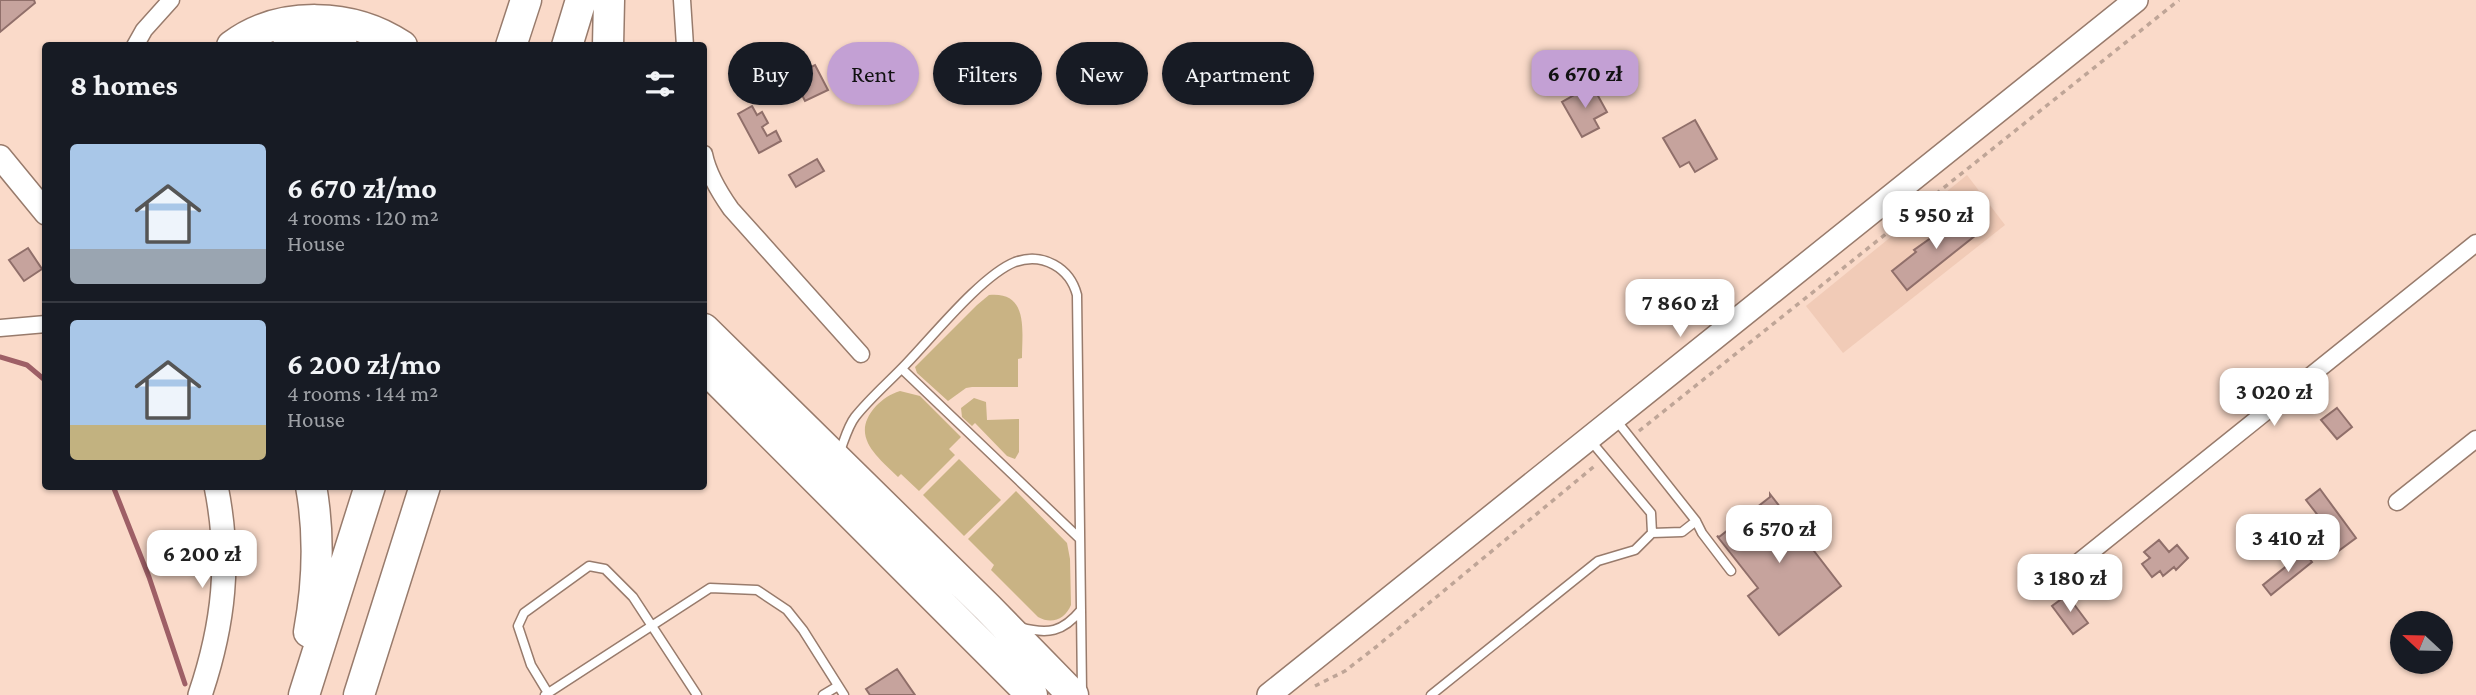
<!DOCTYPE html>
<meta charset="utf-8">
<style>
body{margin:0;font-family:"Crimson Pro",serif;background:#20242c;color:#f1f3f6;height:100vh;display:flex;flex-direction:column;font-size:26px;white-space:nowrap}
*{box-sizing:border-box;margin:0}
p{font-size:23px;color:#9ea1a6}
.icon{flex:none;width:38px;height:38px;fill:none;stroke:currentColor;stroke-width:2;stroke-linecap:round;stroke-linejoin:round}
.map{position:relative;flex:1;overflow:hidden}
.details{position:absolute;left:42px;top:42px;width:665px;height:448px;display:flex;flex-direction:column;background:#171b24;border-radius:7px;box-shadow:0 2px 5px #0004}
.details>*{flex:none}
.guide{position:absolute;left:728px;top:42px;width:665px;height:63px;display:flex;gap:14px}
.needle{width:46px;rotate:292deg}
.fabs{position:absolute;left:2390px;top:611px;display:grid;gap:14px}
.fabs a{display:grid;place-items:center;width:63px;height:63px;border-radius:50%;background:#171b24;box-shadow:0 2px 5px #0004;font-size:35px}
.price{position:absolute;translate:-50% -60px;padding:0 16px;border-radius:14px;background:#fff;color:#222;font-size:23px;line-height:46px;filter:drop-shadow(0 2px 4px #0008)}
.price::after{content:'';position:absolute;left:50%;top:42px;width:21px;height:16px;margin-left:-10px;background:inherit;clip-path:polygon(0 0,100% 0,50% 100%)}
.price.current{background:#c3a0d4;color:#111}
ul{padding:0;list-style:none}
li{display:flex;align-items:center;gap:21px;height:175px;padding:0 28px}
li+li{border-top:2px solid #363941}
li span{display:grid;place-items:center;flex:none;width:196px;height:140px;border-radius:7px;color:#555}
li>.icon{margin-inline-start:auto}
span .icon{width:84px;height:84px;fill:#fffc;stroke-width:1}
li b{font-size:30px}
h2{display:flex;justify-content:space-between;align-items:center;height:84px;padding:0 28px;font-size:30px}
.chip{padding:0 24px;border-radius:32px;background:#171b24;box-shadow:0 2px 5px #0004;font-size:24px;line-height:63px}
.chip.current{background:#c3a0d4;color:#111}
.map>svg:first-child{display:block}
.built{fill:#f1cbb7}
.green{fill:#c9b384}
.lines{fill:none;stroke-linecap:round;stroke-linejoin:round}
.stream{stroke:#9e5f66;stroke-width:5}
.building{fill:#c6a39d;stroke:#906f6a;stroke-width:2}
.lane-casing{stroke:#987b6c;stroke-width:11}
.street-casing{stroke:#987b6c;stroke-width:19}
.secondary-casing{stroke:#987b6c;stroke-width:26}
.highway-casing{stroke:#987b6c;stroke-width:33}
.path{stroke:#bfa597;stroke-width:3.5;stroke-dasharray:5 5;stroke-linecap:butt}
.lane{stroke:#fff;stroke-width:8}
.street{stroke:#fff;stroke-width:16}
.secondary{stroke:#fff;stroke-width:23}
.highway{stroke:#fff;stroke-width:30}
</style>
<div class="map">
<svg width="2476" height="695" viewBox="0 0 2476 695">
<rect width="100%" height="100%" fill="#fadac9"/>
<!-- built -->
<path class="built" d="M1967,175L2005,225L1843,353L1806,306Z"/>
<!-- green -->
<path class="green" d="M989,295C1029,291 1022,331 1022,358L1018,359V387H972L966,388L948,401L917,373L915,367L977,305Z
M900,391L920,396L961,437L949,449L955,455L919,491L901,474L898,477C877,456 849,436 876,406C883,399 890,394 900,391Z
M974,398L986,402L987,420L1019,419V452L1015,459L1007,456L975,423L972,426L962,417L961,408Z
M959,459L1001,500L964,536L923,495Z
M1016,491L1067,543L1070,559L1071,605C1065,619 1052,625 1038,617L991,570L994,565L968,539Z"/>
<g class="lines">
<!-- stream -->
<path class="stream" d="M0,357L27,365L46,381
M113,486L149,577L185,684"/>
</g>
<!-- building -->
<path class="building" d="M0,0H34L35,3L0,32Z
M774,58L782,72L747,92L739,78Z
M815,65L828,90L805,101L799,89L794,91L790,84L795,81L792,76Z
M1592,85L1607,112L1594,119L1599,128L1582,137L1562,102Z
M752,106L757,115L762,112L768,123L762,127L767,136L776,131L781,141L759,153L738,114Z
M1695,120L1717,159L1695,172L1689,162L1680,167L1663,138Z
M817,159L824,171L796,187L789,175Z
M1966,213L1981,231L1907,290L1892,271L1916,252L1914,250Z
M28,248L42,269L24,281L9,260Z
M2337,408L2352,427L2337,439L2321,420Z
M2320,489L2356,538L2337,552L2318,526L2323,522L2306,500Z
M1770,494L1841,586L1779,635L1748,596L1758,588L1717,536L1719,537L1770,497Z
M2159,540L2169,552L2177,545L2188,558L2176,570L2174,567L2163,576L2160,571L2152,577L2142,564L2150,558L2144,552Z
M2304,552L2312,562L2271,595L2263,585Z
M2067,595L2088,623L2073,634L2052,606Z
M897,669L915,695H870L866,689Z"/>
<g class="lines">
<!-- lane casing -->
<g class="lane-casing">
<path id="lane" d="M902,369L1079,538
M1616,420L1696,521L1702,533L1731,571
M840,451C844,441 848,426 855,417C870,398 890,381 907,363C933,336 982,275 1015,262C1043,252 1070,268 1077,295L1081,610
M1652,533L1682,532L1696,521
M1020,627C1048,635 1063,632 1081,610L1082,692
M548,693L531,665L518,626L524,613L589,566L605,569L633,597L697,695
M545,695L710,588L757,590L787,610L803,630L844,695
M823,695L838,686
M1431,695L1598,561L1635,550L1652,533L1651,513L1590,440"/>
</g>
<!-- street casing -->
<g class="street-casing">
<path id="street" d="M682,0L685,46
M135,46L144,30L171,0
M704,154C708,174 719,192 731,209L861,354
M0,328L46,324
M2397,502L2476,439
M2050,585L2476,243"/>
</g>
<!-- secondary casing -->
<g class="secondary-casing">
<path id="secondary" d="M0,157L46,213
M200,695C224,624 231,560 216,486
M1269,695L2136,0"/>
</g>
<!-- highway casing -->
<g class="highway-casing">
<path id="highway" d="M232,46C280,10 353,13 402,46
M288,46L322,43L342,46
M511,46L526,0
M567,46L581,0
M608,46L609,0
M704,329L988,608L1073,695
M704,367L1032,695
M309,632C318,583 320,536 311,486
M304,695L370,486
M359,695L425,486"/>
</g>
<!-- path -->
<path class="path" d="M1639,431L2179,0
M1315,686L1345,671L1376,647L1597,464"/>
<!-- lane -->
<use href="#lane" class="lane"/>
<!-- street -->
<use href="#street" class="street"/>
<!-- secondary -->
<use href="#secondary" class="secondary"/>
<!-- highway -->
<use href="#highway" class="highway"/>
</g>
</svg>
<div class="fabs">
<a><svg class="needle" viewBox="-14 -14 28 28"><path d="M0-13l5 13h-10z" fill="#e53935"/><path d="M0 13l5-13h-10z" fill="#9ea1a6"/></svg></a>
</div>
<b class="price current" style="left:1585px;top:110px">6 670 zł</b>
<b class="price" style="left:1936px;top:251px">5 950 zł</b>
<b class="price" style="left:1680px;top:339px">7 860 zł</b>
<b class="price" style="left:2274px;top:428px">3 020 zł</b>
<b class="price" style="left:1779px;top:565px">6 570 zł</b>
<b class="price" style="left:2288px;top:574px">3 410 zł</b>
<b class="price" style="left:202px;top:590px">6 200 zł</b>
<b class="price" style="left:2070px;top:614px">3 180 zł</b>
<div class="guide">
<a class="chip">Buy</a>
<a class="chip current">Rent</a>
<a class="chip">Filters</a>
<a class="chip">New</a>
<a class="chip">Apartment</a>
</div>
<section class="details">
<h2>8 homes<svg class="icon" aria-label="filters" viewBox="0 0 24 24"><path d="M4 7h16M4 17h16"/><circle cx="9" cy="7" r="2"/><circle cx="15" cy="17" r="2"/></svg></h2>
<ul>
<li><span style="background:linear-gradient(#a9c7e8 75%,#9aa5b1 0)"><svg class="icon" aria-label="home" viewBox="0 0 24 24"><path d="M3 11l9-7 9 7M6 9v11h12V9"/></svg></span><div><b>6 670 zł/mo</b><p>4 rooms · 120 m²</p><p>House</p></div></li>
<li><span style="background:linear-gradient(#a9c7e8 75%,#c2b280 0)"><svg class="icon" aria-label="home" viewBox="0 0 24 24"><path d="M3 11l9-7 9 7M6 9v11h12V9"/></svg></span><div><b>6 200 zł/mo</b><p>4 rooms · 144 m²</p><p>House</p></div></li>
</ul>
</section>
</div>
